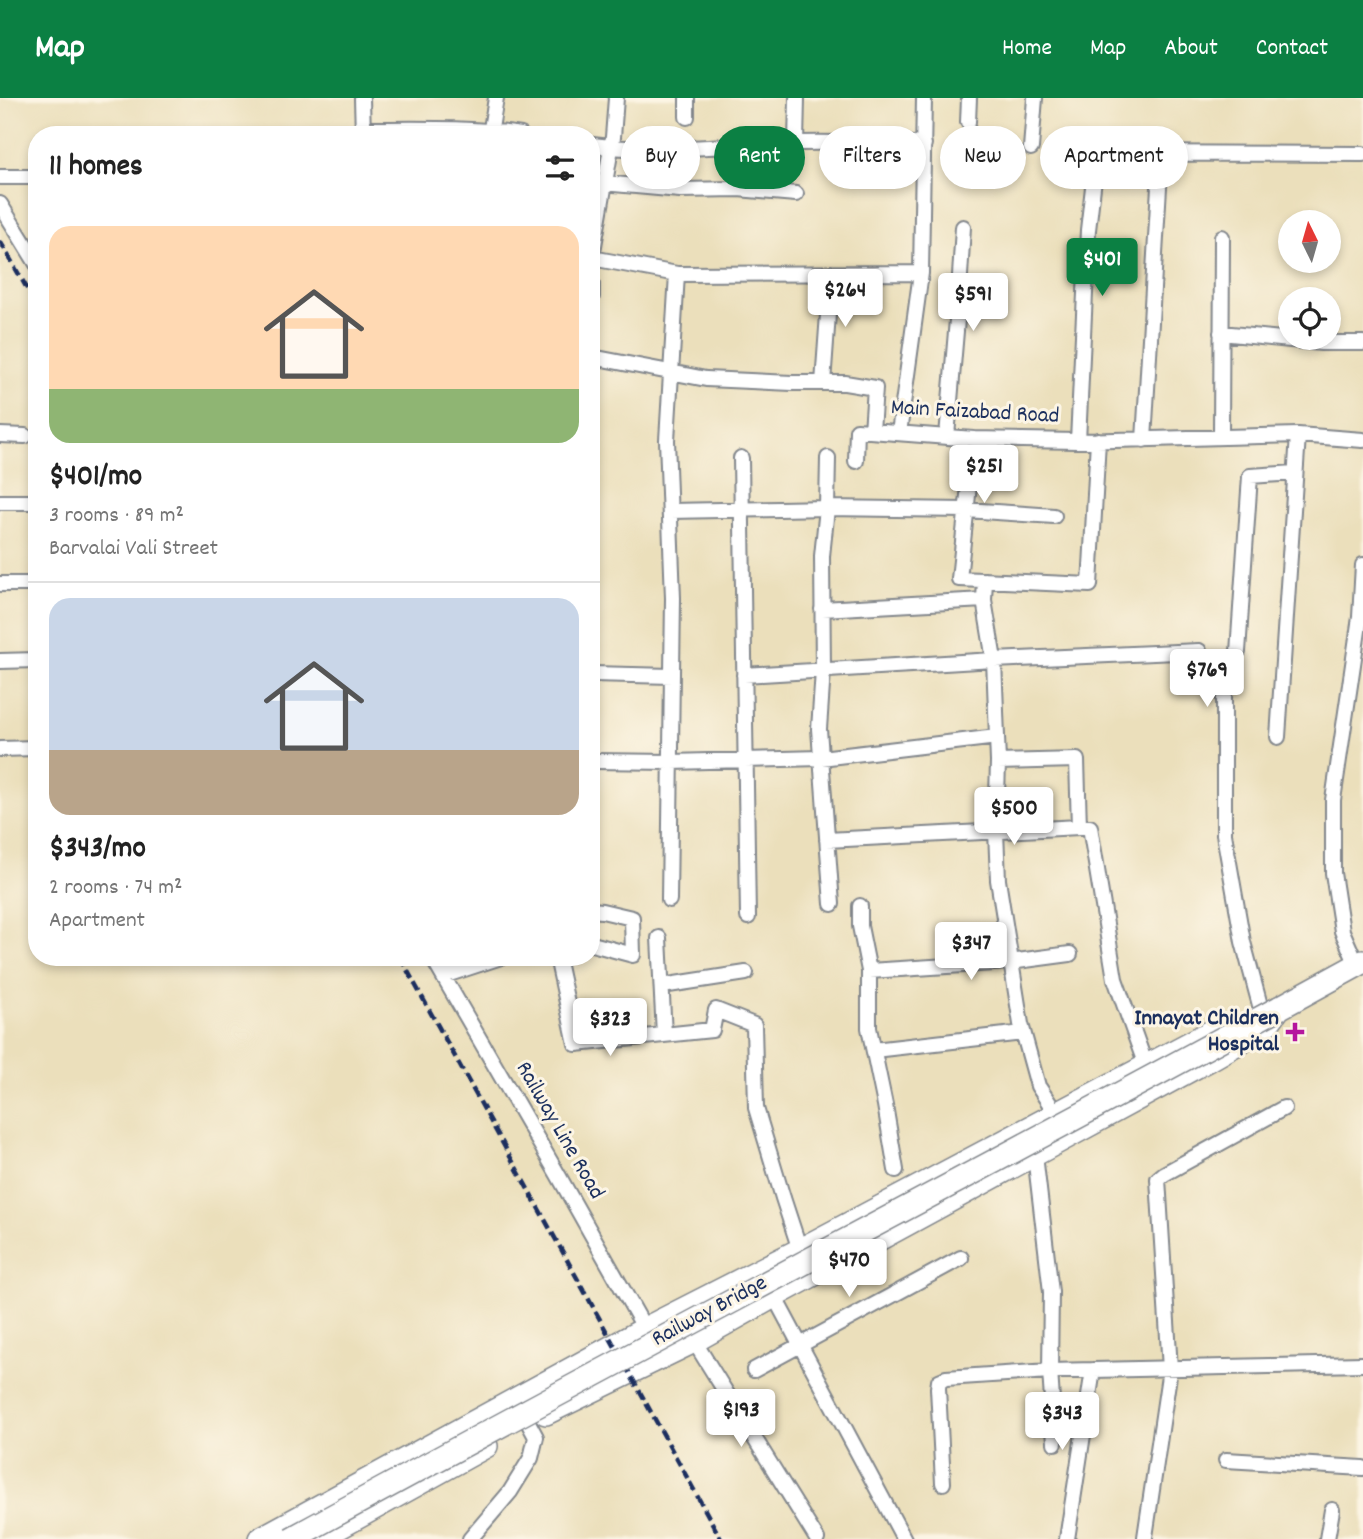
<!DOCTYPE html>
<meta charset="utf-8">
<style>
body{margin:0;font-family:Dekko,sans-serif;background:#f6f6f6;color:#222;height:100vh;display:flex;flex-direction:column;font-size:26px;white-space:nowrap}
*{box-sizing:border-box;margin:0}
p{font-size:23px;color:#767676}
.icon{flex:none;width:38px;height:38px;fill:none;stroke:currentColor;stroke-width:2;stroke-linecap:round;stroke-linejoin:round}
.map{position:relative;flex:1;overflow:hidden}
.drawer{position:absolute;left:28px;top:28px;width:572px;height:840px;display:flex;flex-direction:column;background:#fff;border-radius:28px;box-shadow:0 4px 10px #0003}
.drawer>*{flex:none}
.top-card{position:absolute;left:621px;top:28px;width:635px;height:63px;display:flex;gap:14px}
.needle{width:46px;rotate:355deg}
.buttons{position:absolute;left:1278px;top:112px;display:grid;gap:14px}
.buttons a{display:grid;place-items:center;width:63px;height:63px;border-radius:50%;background:#fff;box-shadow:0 4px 10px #0003;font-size:35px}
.price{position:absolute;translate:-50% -60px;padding:0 16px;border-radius:7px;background:#fff;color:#222;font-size:23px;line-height:46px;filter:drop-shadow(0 2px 4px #0008)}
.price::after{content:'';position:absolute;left:50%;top:42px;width:21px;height:16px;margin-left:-10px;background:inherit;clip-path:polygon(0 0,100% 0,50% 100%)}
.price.current{background:#0b8043;color:#fff}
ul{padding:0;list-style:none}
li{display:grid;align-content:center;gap:14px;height:371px;padding:0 21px}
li+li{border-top:2px solid #e0e0e0}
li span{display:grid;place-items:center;height:217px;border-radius:21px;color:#555}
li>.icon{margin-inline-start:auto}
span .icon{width:126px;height:126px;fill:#fffc;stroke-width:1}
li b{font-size:30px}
h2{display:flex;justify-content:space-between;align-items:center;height:84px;padding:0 21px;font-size:30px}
.tag{padding:0 24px;border-radius:32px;background:#fff;box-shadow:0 4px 10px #0003;font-size:24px;line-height:63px}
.tag.current{background:#0b8043;color:#fff}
header{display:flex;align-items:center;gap:42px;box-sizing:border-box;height:98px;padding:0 35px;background:#0b8043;color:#fff}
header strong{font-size:33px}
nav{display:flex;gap:38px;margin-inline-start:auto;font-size:24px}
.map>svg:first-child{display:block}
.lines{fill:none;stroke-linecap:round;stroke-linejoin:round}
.street-casing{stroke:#83878c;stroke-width:18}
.primary-casing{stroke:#83878c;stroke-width:26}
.street{stroke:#fff;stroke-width:14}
.primary{stroke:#fff;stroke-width:23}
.rail{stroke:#1b2f5e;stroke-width:4.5;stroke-dasharray:10 5;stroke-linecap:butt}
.primary-bridge-casing{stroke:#83878c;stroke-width:26;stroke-linecap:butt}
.primary-bridge{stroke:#fff;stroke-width:23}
.poi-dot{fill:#b5179e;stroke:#fcf5e5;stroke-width:2.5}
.labels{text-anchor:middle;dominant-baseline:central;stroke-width:6;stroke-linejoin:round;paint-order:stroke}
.street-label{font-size:23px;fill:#1b2f5e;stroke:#fcf5e5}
.poi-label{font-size:23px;font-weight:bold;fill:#1b2f5e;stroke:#fcf5e5;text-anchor:end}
</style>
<header>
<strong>Map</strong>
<nav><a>Home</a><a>Map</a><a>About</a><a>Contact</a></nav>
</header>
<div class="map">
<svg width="1363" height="1441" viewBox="0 0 1363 1441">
<rect width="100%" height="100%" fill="#fcf5e5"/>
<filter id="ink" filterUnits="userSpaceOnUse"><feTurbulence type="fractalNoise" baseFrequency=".0143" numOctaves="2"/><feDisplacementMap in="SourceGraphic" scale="14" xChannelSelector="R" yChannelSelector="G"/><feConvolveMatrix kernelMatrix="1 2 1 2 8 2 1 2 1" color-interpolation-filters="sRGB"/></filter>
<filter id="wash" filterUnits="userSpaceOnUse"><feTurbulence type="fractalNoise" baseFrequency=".00686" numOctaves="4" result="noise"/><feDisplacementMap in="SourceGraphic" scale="28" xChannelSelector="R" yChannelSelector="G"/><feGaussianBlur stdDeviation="1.57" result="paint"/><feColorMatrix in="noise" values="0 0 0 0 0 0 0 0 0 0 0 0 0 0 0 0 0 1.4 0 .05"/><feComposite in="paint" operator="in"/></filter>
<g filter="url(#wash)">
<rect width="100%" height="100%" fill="#ebdfbb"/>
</g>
<g filter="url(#ink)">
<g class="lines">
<!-- street casing -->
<g class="street-casing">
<path id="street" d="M362,0L363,37
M687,19V0
M968,24L969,0
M363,31C416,31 468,29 521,37
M490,37L496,0
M796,45L797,0
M592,47C659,56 728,46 795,45C838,44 881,46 924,46
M1031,50L1035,0
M0,79H37
M592,84L680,92L738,91L796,96
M0,106L37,166
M592,159L613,39L616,0
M592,160L677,176L921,175
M592,186V199
M1221,235L1321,245H1363
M592,259L706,281L792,285H845L875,290L872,333
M823,285L831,175
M899,335L921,175L924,0
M0,337L25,338
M947,338L958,210L963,129
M1221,338L1222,139
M974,341L959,481L1090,487L1098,342
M1144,342L1161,55
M1078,343L1088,132L1097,55L1363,56
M741,360L748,819
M828,360L827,410L822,458L823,573L819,631L832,806
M856,363L857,332L974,341L1078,343L1298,337L1363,342
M0,404H37
M670,413L827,410L966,412L1054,418
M985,482L984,502L994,562L998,664L996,733L998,782L1021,926L1038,988L1057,1017
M0,486H37
M822,511L984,502
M0,563L37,562
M592,576L672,578
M744,577L994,562L1199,553
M1278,639L1298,337
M0,651L37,650
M592,663L672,664L821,660L997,639
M1079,729H1090L1115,881L1146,968
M827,742L1079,729L1077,662L998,664
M669,802L673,500L667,342L677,176
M860,808V828L869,873V930L885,1007L896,1072
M592,812L602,813L632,820L633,857L592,846
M659,840L664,937
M432,859L557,1075L645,1231
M557,859L576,946L712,932L716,912L754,927L756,1010L783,1100L800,1152
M1357,867L1342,833L1333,775V702L1360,519L1363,467
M869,873L1010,864L1070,856
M443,878L501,859
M662,888L746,875
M1261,911L1243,844L1224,736V572L1238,554L1250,378L1295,375
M874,952L1023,935
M1035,1057L1051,1194L1050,1273L1055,1345
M774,1198L904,1441
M694,1243L817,1441
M754,1272L961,1160
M1226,1362L1363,1370
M943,1385L938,1290L939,1283L946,1280L1050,1273L1363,1266
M1145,1439L1170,1271L1158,1081L1164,1076L1284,1010
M470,1441L510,1394L531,1360L536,1339L528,1324
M1067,1441L1093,1272
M1327,1441L1332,1412"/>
</g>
<!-- primary casing -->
<g class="primary-casing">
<path id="primary" d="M546,1315L694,1243L774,1198L1210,961L1250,938L1268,925L1279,910L1363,864
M260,1441L645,1231L800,1152L1217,931
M318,1441L486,1348"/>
</g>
<!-- street -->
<use href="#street" class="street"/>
<!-- primary -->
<use href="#primary" class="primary"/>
<!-- rail -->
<path class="rail" d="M0,143L37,208
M400,859L721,1441"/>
<!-- primary-bridge casing -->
<g class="primary-bridge-casing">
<path id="primary-bridge" d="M291,1441C619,1261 950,1089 1279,910"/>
</g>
<!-- primary-bridge -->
<use href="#primary-bridge" class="primary-bridge"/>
</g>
</g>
<!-- markers -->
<path class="poi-dot" d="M1291.5 923.5h7v7h7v7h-7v7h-7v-7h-7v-7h7z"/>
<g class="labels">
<!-- street labels -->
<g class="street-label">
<text transform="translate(975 315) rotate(3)">Main Faizabad Road</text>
<text transform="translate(559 1033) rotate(60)">Railway Line Road</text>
<text transform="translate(710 1214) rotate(-28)">Railway Bridge</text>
</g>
<!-- poi labels -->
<g class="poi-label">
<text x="1279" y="921">Innayat Children<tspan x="1279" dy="26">Hospital</tspan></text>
</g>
</g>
</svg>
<div class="buttons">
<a><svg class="needle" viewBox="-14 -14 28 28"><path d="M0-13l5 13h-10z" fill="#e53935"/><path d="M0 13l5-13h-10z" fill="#767676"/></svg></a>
<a><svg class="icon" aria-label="locate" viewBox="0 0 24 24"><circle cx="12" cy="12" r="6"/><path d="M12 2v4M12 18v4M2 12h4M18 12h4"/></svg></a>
</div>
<b class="price current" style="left:1102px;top:200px">$401</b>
<b class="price" style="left:845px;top:231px">$264</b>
<b class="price" style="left:973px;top:235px">$591</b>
<b class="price" style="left:984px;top:407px">$251</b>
<b class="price" style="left:1207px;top:611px">$769</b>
<b class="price" style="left:1014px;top:749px">$500</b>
<b class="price" style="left:971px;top:884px">$347</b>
<b class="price" style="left:610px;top:960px">$323</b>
<b class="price" style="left:849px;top:1201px">$470</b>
<b class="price" style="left:741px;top:1351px">$193</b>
<b class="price" style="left:1062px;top:1354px">$343</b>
<div class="top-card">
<a class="tag">Buy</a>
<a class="tag current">Rent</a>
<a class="tag">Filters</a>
<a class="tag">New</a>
<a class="tag">Apartment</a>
</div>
<section class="drawer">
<h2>11 homes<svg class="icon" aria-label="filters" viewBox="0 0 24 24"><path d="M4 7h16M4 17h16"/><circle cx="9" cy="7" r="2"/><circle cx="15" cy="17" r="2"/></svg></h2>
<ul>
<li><span style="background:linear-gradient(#ffd9b3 75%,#8fb573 0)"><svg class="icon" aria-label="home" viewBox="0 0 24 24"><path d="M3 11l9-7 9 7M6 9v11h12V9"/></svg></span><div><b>$401/mo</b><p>3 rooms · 89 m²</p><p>Barvalai Vali Street</p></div></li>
<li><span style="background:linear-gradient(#c9d6e8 70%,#b9a48a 0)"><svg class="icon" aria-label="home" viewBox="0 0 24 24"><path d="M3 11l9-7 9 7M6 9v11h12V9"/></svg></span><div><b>$343/mo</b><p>2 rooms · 74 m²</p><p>Apartment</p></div></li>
</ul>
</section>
</div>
